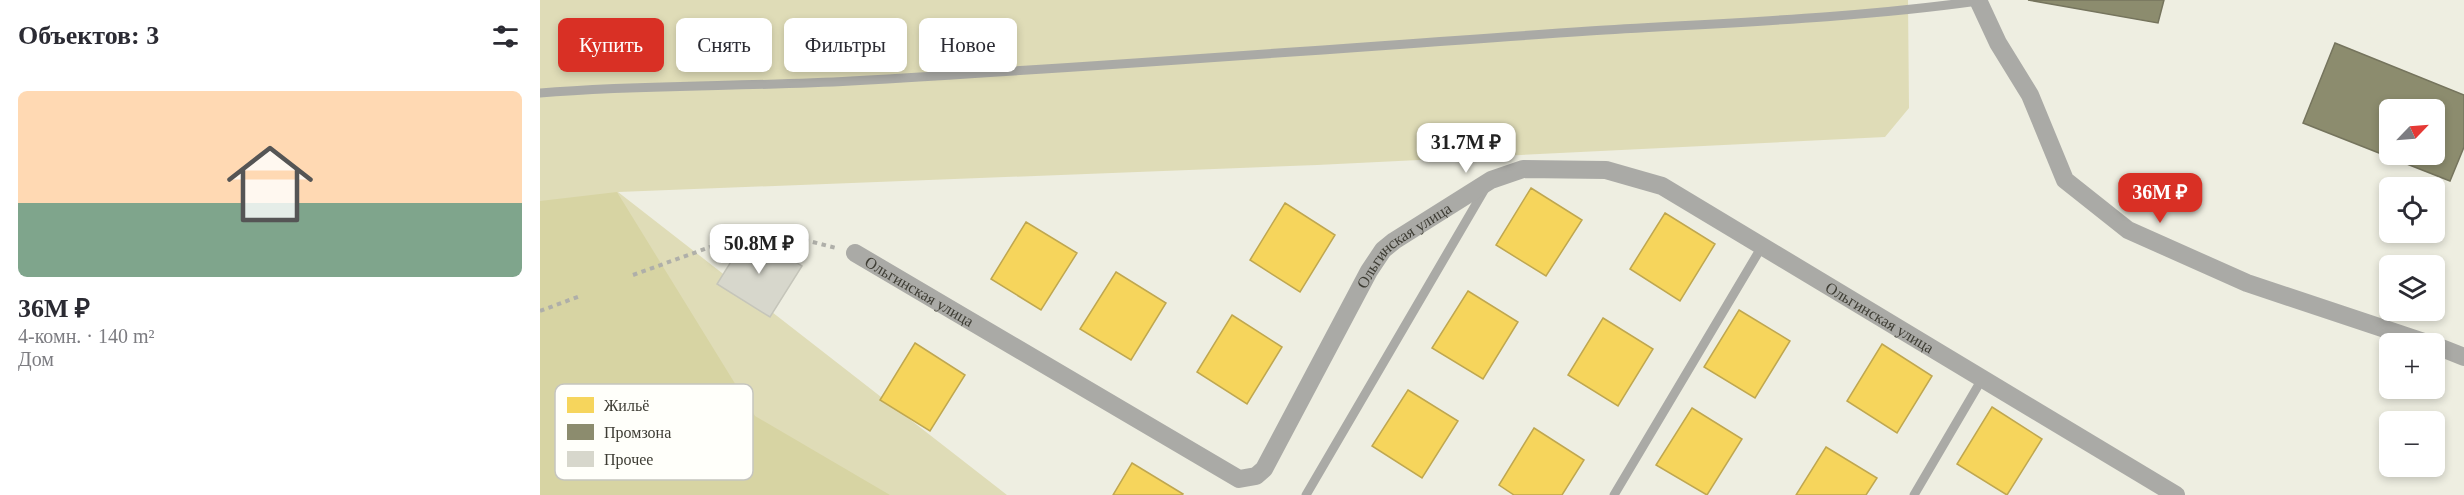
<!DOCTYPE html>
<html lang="ru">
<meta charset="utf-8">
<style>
body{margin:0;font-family:Georgia,serif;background:#f7f7f7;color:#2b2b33;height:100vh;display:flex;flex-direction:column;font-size:22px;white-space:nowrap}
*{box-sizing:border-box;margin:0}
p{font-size:20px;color:#7c7c81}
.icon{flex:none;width:33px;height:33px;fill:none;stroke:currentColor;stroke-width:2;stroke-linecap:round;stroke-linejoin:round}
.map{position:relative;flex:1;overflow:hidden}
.side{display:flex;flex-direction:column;background:#fff;width:540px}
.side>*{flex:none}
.top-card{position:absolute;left:18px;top:18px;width:570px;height:54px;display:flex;gap:12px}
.needle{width:39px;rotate:65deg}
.fabs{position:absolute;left:1839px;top:99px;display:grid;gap:12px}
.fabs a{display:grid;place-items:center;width:66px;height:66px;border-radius:9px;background:#fff;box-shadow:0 3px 9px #0003;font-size:30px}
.price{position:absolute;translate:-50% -51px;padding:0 14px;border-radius:12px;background:#fff;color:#222;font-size:20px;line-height:39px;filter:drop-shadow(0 2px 3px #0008)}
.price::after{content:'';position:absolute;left:50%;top:36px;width:18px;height:14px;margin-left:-9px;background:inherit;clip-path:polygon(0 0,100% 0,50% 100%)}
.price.active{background:#d93025;color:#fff}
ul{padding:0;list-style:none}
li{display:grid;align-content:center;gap:12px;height:318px;padding:0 18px}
li span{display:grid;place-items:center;height:186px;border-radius:9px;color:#555}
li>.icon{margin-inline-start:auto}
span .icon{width:108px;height:108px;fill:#fffc;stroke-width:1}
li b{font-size:26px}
h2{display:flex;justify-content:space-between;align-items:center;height:72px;padding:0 18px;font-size:26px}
.tag{padding:0 21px;border-radius:9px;background:#fff;box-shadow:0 3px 9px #0003;font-size:21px;line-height:54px}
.tag.active{background:#d93025;color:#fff}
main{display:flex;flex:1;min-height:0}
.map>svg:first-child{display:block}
.green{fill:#dfdcb7}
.forest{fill:#d7d4a3}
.homes{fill:#f6d55c;stroke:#bfa750;stroke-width:1.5}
.industry{fill:#8c8c6e;stroke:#75745d;stroke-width:1.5;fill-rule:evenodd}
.building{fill:#d7d7cc;stroke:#c5c5ba;stroke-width:1.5}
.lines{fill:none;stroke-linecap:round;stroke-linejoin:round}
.path{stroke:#afafa9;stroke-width:4;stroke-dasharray:4.5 4.5;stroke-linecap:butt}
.lane{stroke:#aaaaa6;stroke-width:9}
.street{stroke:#aaaaa6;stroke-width:18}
.labels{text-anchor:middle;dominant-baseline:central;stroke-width:6;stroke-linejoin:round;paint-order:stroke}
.street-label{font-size:16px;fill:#3e3d34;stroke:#fffffa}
.key{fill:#fffffa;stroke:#c5c5bf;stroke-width:1.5}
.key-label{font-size:16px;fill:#3e3d34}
</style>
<main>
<section class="side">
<h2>Объектов: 3<svg class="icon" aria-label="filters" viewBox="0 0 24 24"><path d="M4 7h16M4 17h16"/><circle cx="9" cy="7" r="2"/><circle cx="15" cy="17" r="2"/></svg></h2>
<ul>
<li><span style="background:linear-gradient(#ffd9b3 60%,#7fa58c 0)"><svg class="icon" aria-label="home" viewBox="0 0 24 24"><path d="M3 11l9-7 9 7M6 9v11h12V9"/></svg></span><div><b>36M ₽</b><p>4-комн. · 140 m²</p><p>Дом</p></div></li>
</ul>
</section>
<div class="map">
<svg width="1924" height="495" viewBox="0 0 1924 495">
<rect width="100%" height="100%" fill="#eeeee1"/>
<!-- green -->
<path class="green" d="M0,0H1368L1369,108L1345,137L777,165L78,192L467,495H0Z"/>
<!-- forest -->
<path class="forest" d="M77,192L215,416L350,495H0V201Z"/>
<!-- homes -->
<path class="homes" d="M991,188L1042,220L1006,276L956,245Z
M745,203L795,235L760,292L710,260Z
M1125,213L1175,244L1140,301L1090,269Z
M486,222L537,253L501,310L451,279Z
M576,272L626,303L591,360L540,329Z
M928,291L978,322L943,379L892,348Z
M1199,310L1250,341L1215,398L1164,367Z
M692,315L742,347L707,404L657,372Z
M1063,318L1113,349L1078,406L1028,375Z
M375,343L425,375L390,431L340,400Z
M1342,344L1392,376L1357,433L1307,401Z
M868,390L918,421L882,478L832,446Z
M1452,407L1502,439L1467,495L1417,464Z
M1152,408L1202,439L1167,495L1116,465Z
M994,428L1044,460L1022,495H974L959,485Z
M1286,447L1337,478L1326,495H1256Z
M592,463L643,494L642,495H573Z"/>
<!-- industry -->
<path class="industry" d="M1488,0H1624L1618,23Z
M1795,43L1924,95V147L1910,181L1763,123ZM1850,110H1894V154H1850Z"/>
<!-- building -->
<path class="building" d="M209,233L262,266L230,317L177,284Z"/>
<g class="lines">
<!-- path -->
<path class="path" d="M93,275L209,233L227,230L296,248
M0,311L40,296"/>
<!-- lane -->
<path class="lane" d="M0,93C103,84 208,87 311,81C557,67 803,48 1049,31C1179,23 1309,19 1438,1
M766,495L946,187
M1074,495L1221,248
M1374,495L1442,379"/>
<!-- street -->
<g class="street">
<path d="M1438,0L1458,43L1490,95L1525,180L1588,230L1707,283L1890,344"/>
<path id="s1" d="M315,253L699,479L716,476L724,469L829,271L843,250L854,241L951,180L983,169L1066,170L1122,186L1636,495"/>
<path d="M1894,345L1924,357"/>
</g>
</g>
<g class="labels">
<!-- street labels -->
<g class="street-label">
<text stroke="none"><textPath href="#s1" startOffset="741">Ольгинская улица</textPath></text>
<text stroke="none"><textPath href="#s1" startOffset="75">Ольгинская улица</textPath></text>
<text stroke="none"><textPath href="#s1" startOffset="1281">Ольгинская улица</textPath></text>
</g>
</g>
<!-- legend -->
<rect x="15" y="384" width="198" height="96" rx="9" class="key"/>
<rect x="27" y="397" width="27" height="16" fill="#f6d55c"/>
<rect x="27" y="424" width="27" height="16" fill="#8c8c6e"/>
<rect x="27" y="451" width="27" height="16" fill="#d7d7cc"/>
<g class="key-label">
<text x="64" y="411">Жильё</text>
<text x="64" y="438">Промзона</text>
<text x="64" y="465">Прочее</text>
</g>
</svg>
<div class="fabs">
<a><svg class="needle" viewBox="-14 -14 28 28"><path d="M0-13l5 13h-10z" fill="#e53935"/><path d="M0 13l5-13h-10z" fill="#7c7c81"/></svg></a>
<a><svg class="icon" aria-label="locate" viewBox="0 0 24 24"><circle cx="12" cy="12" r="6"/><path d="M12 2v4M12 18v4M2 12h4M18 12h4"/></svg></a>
<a><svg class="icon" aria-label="layers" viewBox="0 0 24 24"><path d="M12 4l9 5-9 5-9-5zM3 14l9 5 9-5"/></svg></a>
<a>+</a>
<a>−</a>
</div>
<b class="price" style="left:926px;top:174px">31.7M ₽</b>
<b class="price active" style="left:1620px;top:224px">36M ₽</b>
<b class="price" style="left:219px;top:275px">50.8M ₽</b>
<div class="top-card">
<a class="tag active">Купить</a>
<a class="tag">Снять</a>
<a class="tag">Фильтры</a>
<a class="tag">Новое</a>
</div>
</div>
</main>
